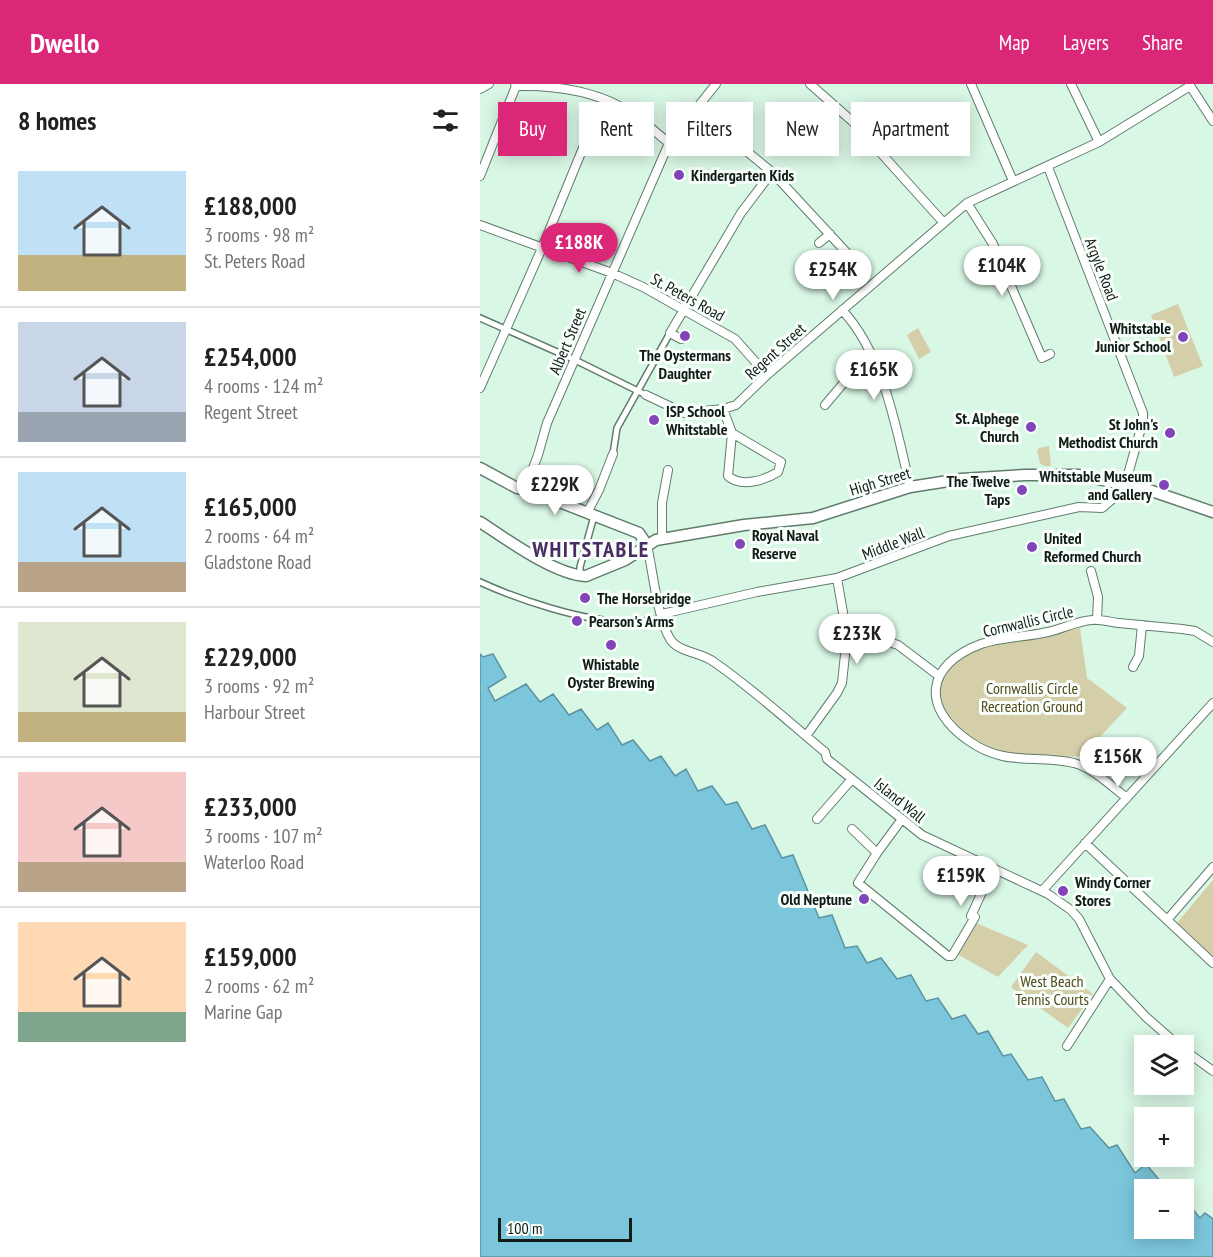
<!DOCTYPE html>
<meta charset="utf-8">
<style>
body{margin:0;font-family:"PT Sans Narrow",sans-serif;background:#f6f6f6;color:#202124;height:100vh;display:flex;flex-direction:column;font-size:22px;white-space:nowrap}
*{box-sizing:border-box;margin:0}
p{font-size:20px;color:#757577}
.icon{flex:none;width:33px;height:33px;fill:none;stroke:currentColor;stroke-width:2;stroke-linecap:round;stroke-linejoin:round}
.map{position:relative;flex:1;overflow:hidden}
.panel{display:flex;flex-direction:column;background:#fff;width:480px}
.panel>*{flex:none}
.top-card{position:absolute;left:18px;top:18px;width:570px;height:54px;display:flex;gap:12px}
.buttons{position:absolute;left:654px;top:951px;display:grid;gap:12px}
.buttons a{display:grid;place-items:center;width:60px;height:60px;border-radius:0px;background:#fff;box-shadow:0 3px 15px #0003;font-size:30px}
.scale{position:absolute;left:18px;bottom:15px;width:134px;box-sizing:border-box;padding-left:6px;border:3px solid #111c16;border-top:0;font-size:16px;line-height:21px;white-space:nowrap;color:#111c16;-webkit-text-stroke:4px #f8fefa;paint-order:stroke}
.price{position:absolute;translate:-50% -51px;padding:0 14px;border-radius:21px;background:#fff;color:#222;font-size:20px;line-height:39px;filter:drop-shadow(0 2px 3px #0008)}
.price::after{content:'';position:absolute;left:50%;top:36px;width:18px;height:14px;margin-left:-9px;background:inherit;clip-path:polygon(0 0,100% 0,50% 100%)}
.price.on{background:#db2777;color:#fff}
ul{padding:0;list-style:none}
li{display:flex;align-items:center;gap:18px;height:150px;padding:0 18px}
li+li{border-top:2px solid #e0e0e0}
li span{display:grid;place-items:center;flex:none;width:168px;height:120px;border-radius:0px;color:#555}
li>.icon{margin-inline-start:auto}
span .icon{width:72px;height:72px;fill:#fffc;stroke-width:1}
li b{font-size:26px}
h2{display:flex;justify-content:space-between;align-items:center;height:72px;padding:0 18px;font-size:26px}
.chip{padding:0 21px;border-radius:0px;background:#fff;box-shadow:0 3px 15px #0003;font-size:21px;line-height:54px}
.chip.on{background:#db2777;color:#fff}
header{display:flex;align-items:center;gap:36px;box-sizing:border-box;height:84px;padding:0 30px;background:#db2777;color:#fff}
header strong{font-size:28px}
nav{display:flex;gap:33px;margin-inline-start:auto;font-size:21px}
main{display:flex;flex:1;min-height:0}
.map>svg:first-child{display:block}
.green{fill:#d5cfa9}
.water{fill:#7bc6db;stroke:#5b93a0;stroke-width:1.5}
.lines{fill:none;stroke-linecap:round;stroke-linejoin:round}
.pedestrian-casing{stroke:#617c6c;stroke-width:8}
.minor-casing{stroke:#617c6c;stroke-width:10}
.secondary-casing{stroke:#617c6c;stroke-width:13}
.pedestrian{stroke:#fff;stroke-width:5}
.minor{stroke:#fff;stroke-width:8}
.secondary{stroke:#fff;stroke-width:10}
.poi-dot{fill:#8344b9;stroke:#f8fefa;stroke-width:2}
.labels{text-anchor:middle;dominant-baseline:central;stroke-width:6;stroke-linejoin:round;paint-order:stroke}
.poi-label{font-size:16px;font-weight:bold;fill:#111c16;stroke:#f8fefa;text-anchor:start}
.street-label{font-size:16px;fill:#111c16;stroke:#f8fefa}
.park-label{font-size:16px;fill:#514a1b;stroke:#f8fefa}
.district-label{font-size:22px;font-weight:bold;letter-spacing:1.5px;fill:#4a2c65;stroke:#f8fefa}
</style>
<header>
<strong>Dwello</strong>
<nav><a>Map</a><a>Layers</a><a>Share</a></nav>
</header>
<main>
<section class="panel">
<h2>8 homes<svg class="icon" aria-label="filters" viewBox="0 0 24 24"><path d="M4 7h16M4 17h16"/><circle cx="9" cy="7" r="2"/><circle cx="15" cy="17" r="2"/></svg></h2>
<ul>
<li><span style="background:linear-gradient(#bfe0f5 70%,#c2b280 0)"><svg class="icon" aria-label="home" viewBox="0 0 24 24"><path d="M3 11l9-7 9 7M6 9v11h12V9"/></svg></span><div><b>£188,000</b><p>3 rooms · 98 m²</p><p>St. Peters Road</p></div></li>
<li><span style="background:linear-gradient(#c9d6e8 75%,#9aa5b1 0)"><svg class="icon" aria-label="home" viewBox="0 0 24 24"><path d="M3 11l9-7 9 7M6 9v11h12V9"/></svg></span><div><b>£254,000</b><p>4 rooms · 124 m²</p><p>Regent Street</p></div></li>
<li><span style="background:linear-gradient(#bfe0f5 75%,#b9a48a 0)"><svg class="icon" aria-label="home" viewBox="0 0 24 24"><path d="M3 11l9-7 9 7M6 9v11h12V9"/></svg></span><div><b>£165,000</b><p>2 rooms · 64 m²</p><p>Gladstone Road</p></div></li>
<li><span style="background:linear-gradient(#dfe7d0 75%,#c2b280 0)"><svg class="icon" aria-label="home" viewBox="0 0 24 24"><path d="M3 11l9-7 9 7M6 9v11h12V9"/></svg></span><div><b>£229,000</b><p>3 rooms · 92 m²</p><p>Harbour Street</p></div></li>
<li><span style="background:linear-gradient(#f6c9c9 75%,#b9a48a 0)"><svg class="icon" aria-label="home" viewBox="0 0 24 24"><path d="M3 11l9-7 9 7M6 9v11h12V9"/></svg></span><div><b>£233,000</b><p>3 rooms · 107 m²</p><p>Waterloo Road</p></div></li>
<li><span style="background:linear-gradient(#ffd9b3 75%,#7fa58c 0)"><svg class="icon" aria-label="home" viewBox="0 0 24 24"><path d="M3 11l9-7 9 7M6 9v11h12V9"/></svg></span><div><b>£159,000</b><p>2 rooms · 62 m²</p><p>Marine Gap</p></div></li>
</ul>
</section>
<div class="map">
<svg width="733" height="1173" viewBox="0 0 733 1173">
<rect width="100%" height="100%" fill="#d9f7e5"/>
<!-- green -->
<path class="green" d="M698,220L723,282L694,293L671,231Z
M438,244L451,268L439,275L427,251Z
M569,362L571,382H564L560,379L557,367L559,364Z
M600,544L607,594L647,624L602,672C574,674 543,675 516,665C480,652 434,610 478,576C504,556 538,557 569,552C580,550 590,546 600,544Z
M733,796V874L696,840Z
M496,839L548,861L518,893L477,870Z
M556,868L613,910L588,944L531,903Z"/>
<!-- water -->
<path class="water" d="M0,570L3,573L13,570L26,593L8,604L15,617L46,600L60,618L73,610L89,631L101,625L117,646L128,639L142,661L153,656L170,677L181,672L195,692L206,685L218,707L232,702L246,721L257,718L272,745L285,741L302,774L313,771L339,834L352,831L365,864L377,862L387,879L401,874L417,895L431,891L446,917L458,914L472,935L485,931L498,950L508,947L523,972L531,970L548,996L562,993L575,1017L584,1015L601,1045L610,1043L629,1064L637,1061L655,1089L666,1080L687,1105L664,1106V1144H704V1115L720,1134L725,1129L733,1135V1173H0Z"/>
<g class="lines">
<!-- pedestrian casing -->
<g class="pedestrian-casing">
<path id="pedestrian" d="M0,234L93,275L166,311
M133,370L137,344L190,249
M100,491V483L114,432
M0,498C39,516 103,537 146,538C158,538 171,536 183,535"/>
</g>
<!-- minor casing -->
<g class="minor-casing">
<path id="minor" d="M330,0L372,37L463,138
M491,0L533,97
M591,0L619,58
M709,0L733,37
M36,2C73,1 112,6 145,25C161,34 175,48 189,59
M0,5L9,0
M216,26L292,88L366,168
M568,83L663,329V337L645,401
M0,92L36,2L35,0
M487,119L513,160L562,274L570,270
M0,141L132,189L163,203L255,255L287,291
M339,159L350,150
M362,226C403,269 417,346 430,403
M201,255L190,249L261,129L292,88
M0,304L62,164L123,15
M166,311L204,329L243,325L256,321L287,291L487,119L619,58L710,2
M345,321L384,275L392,271
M243,325L252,349L248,392C261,404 285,396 298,388L301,378L252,349
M45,405L58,371L67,339L189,59L236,0
M107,429L119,406L133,370
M182,455V419L188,386
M167,461C173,487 177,533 190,555C199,569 221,568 234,578C273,605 309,638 345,668L347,675L442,751L568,810L591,826L599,835L630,895L666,933L699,962
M611,487L618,513L617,536
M182,530L277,508L357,494L469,452L599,423L622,424L635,413L640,400
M367,552L409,558L418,561L459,592
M653,583L659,572L662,541
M326,652L357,609L362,599L367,552L357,494
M647,714C631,702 613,684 594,679C555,670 526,683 489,657C441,624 445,581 501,560C522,553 546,553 568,548C582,545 597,537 612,536C620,535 630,538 639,539C660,541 681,543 702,545L715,547L733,558
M337,735L372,695
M422,735L397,769L378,799L468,872H472L495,833L491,832L513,784
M372,745L397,769
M605,759L733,879
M562,807L733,619
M687,836L733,783
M587,962L630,895
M704,966L733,987"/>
</g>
<!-- secondary casing -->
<g class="secondary-casing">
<path id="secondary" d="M0,384L37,404L49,406L159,449L167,461
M0,438C26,455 75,491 106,492L145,476L176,456L264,441L333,434L430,403L481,395L545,391H599L666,405L733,428"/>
</g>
<!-- pedestrian -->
<use href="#pedestrian" class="pedestrian"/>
<!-- minor -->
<use href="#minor" class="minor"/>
<!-- secondary -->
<use href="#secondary" class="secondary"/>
</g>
<!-- markers -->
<g class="poi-dot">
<circle cx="199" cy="91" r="6"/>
<circle cx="205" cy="252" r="6"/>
<circle cx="703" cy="253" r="6"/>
<circle cx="174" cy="336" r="6"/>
<circle cx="551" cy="343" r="6"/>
<circle cx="690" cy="349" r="6"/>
<circle cx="684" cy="401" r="6"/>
<circle cx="542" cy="406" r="6"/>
<circle cx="260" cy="460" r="6"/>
<circle cx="552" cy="463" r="6"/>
<circle cx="105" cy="514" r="6"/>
<circle cx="97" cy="537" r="6"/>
<circle cx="131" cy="561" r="6"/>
<circle cx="583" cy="807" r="6"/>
<circle cx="384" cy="815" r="6"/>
</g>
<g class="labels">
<!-- poi labels -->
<g class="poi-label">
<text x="211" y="91">Kindergarten Kids</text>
<text x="691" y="244" text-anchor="end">Whitstable<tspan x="691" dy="18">Junior School</tspan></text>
<text x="205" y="271" text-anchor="middle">The Oystermans<tspan x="205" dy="18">Daughter</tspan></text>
<text x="186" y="327">ISP School<tspan x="186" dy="18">Whitstable</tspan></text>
<text x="539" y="334" text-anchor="end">St. Alphege<tspan x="539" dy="18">Church</tspan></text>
<text x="678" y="340" text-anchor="end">St John's<tspan x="678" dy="18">Methodist Church</tspan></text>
<text x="672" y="392" text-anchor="end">Whitstable Museum<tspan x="672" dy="18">and Gallery</tspan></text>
<text x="530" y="397" text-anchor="end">The Twelve<tspan x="530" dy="18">Taps</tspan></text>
<text x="272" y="451">Royal Naval<tspan x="272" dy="18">Reserve</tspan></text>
<text x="564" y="454">United<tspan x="564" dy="18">Reformed Church</tspan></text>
<text x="117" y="514">The Horsebridge</text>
<text x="109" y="537">Pearson's Arms</text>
<text x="131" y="580" text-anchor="middle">Whistable<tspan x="131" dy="18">Oyster Brewing</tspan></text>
<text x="595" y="798">Windy Corner<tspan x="595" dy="18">Stores</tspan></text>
<text x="372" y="815" text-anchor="end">Old Neptune</text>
</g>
<!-- street labels -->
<g class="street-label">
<text transform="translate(622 185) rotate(69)">Argyle Road</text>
<text transform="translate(208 213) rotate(29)">St. Peters Road</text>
<text transform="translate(87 257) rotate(-67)">Albert Street</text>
<text transform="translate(295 267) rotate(-42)">Regent Street</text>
<text transform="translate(400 397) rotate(-17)">High Street</text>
<text transform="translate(413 459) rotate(-21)">Middle Wall</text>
<text transform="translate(548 537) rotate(-13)">Cornwallis Circle</text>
<text transform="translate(420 716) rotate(39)">Island Wall</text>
</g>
<!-- park labels -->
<g class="park-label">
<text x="552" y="604">Cornwallis Circle<tspan x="552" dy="18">Recreation Ground</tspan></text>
<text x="572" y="897">West Beach<tspan x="572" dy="18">Tennis Courts</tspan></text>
</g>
<!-- district labels -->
<g class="district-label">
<text x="111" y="465">WHITSTABLE</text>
</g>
</g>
</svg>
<div class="buttons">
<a><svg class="icon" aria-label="layers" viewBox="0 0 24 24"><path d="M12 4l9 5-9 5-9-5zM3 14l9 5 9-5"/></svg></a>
<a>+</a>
<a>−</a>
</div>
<div class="scale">100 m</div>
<b class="price on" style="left:99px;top:190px">£188K</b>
<b class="price" style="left:522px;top:213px">£104K</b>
<b class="price" style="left:353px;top:217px">£254K</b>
<b class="price" style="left:394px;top:317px">£165K</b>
<b class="price" style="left:75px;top:432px">£229K</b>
<b class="price" style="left:377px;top:581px">£233K</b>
<b class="price" style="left:638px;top:704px">£156K</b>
<b class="price" style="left:481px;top:823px">£159K</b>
<div class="top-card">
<a class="chip on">Buy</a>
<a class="chip">Rent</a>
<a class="chip">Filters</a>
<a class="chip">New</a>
<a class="chip">Apartment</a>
</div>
</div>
</main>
